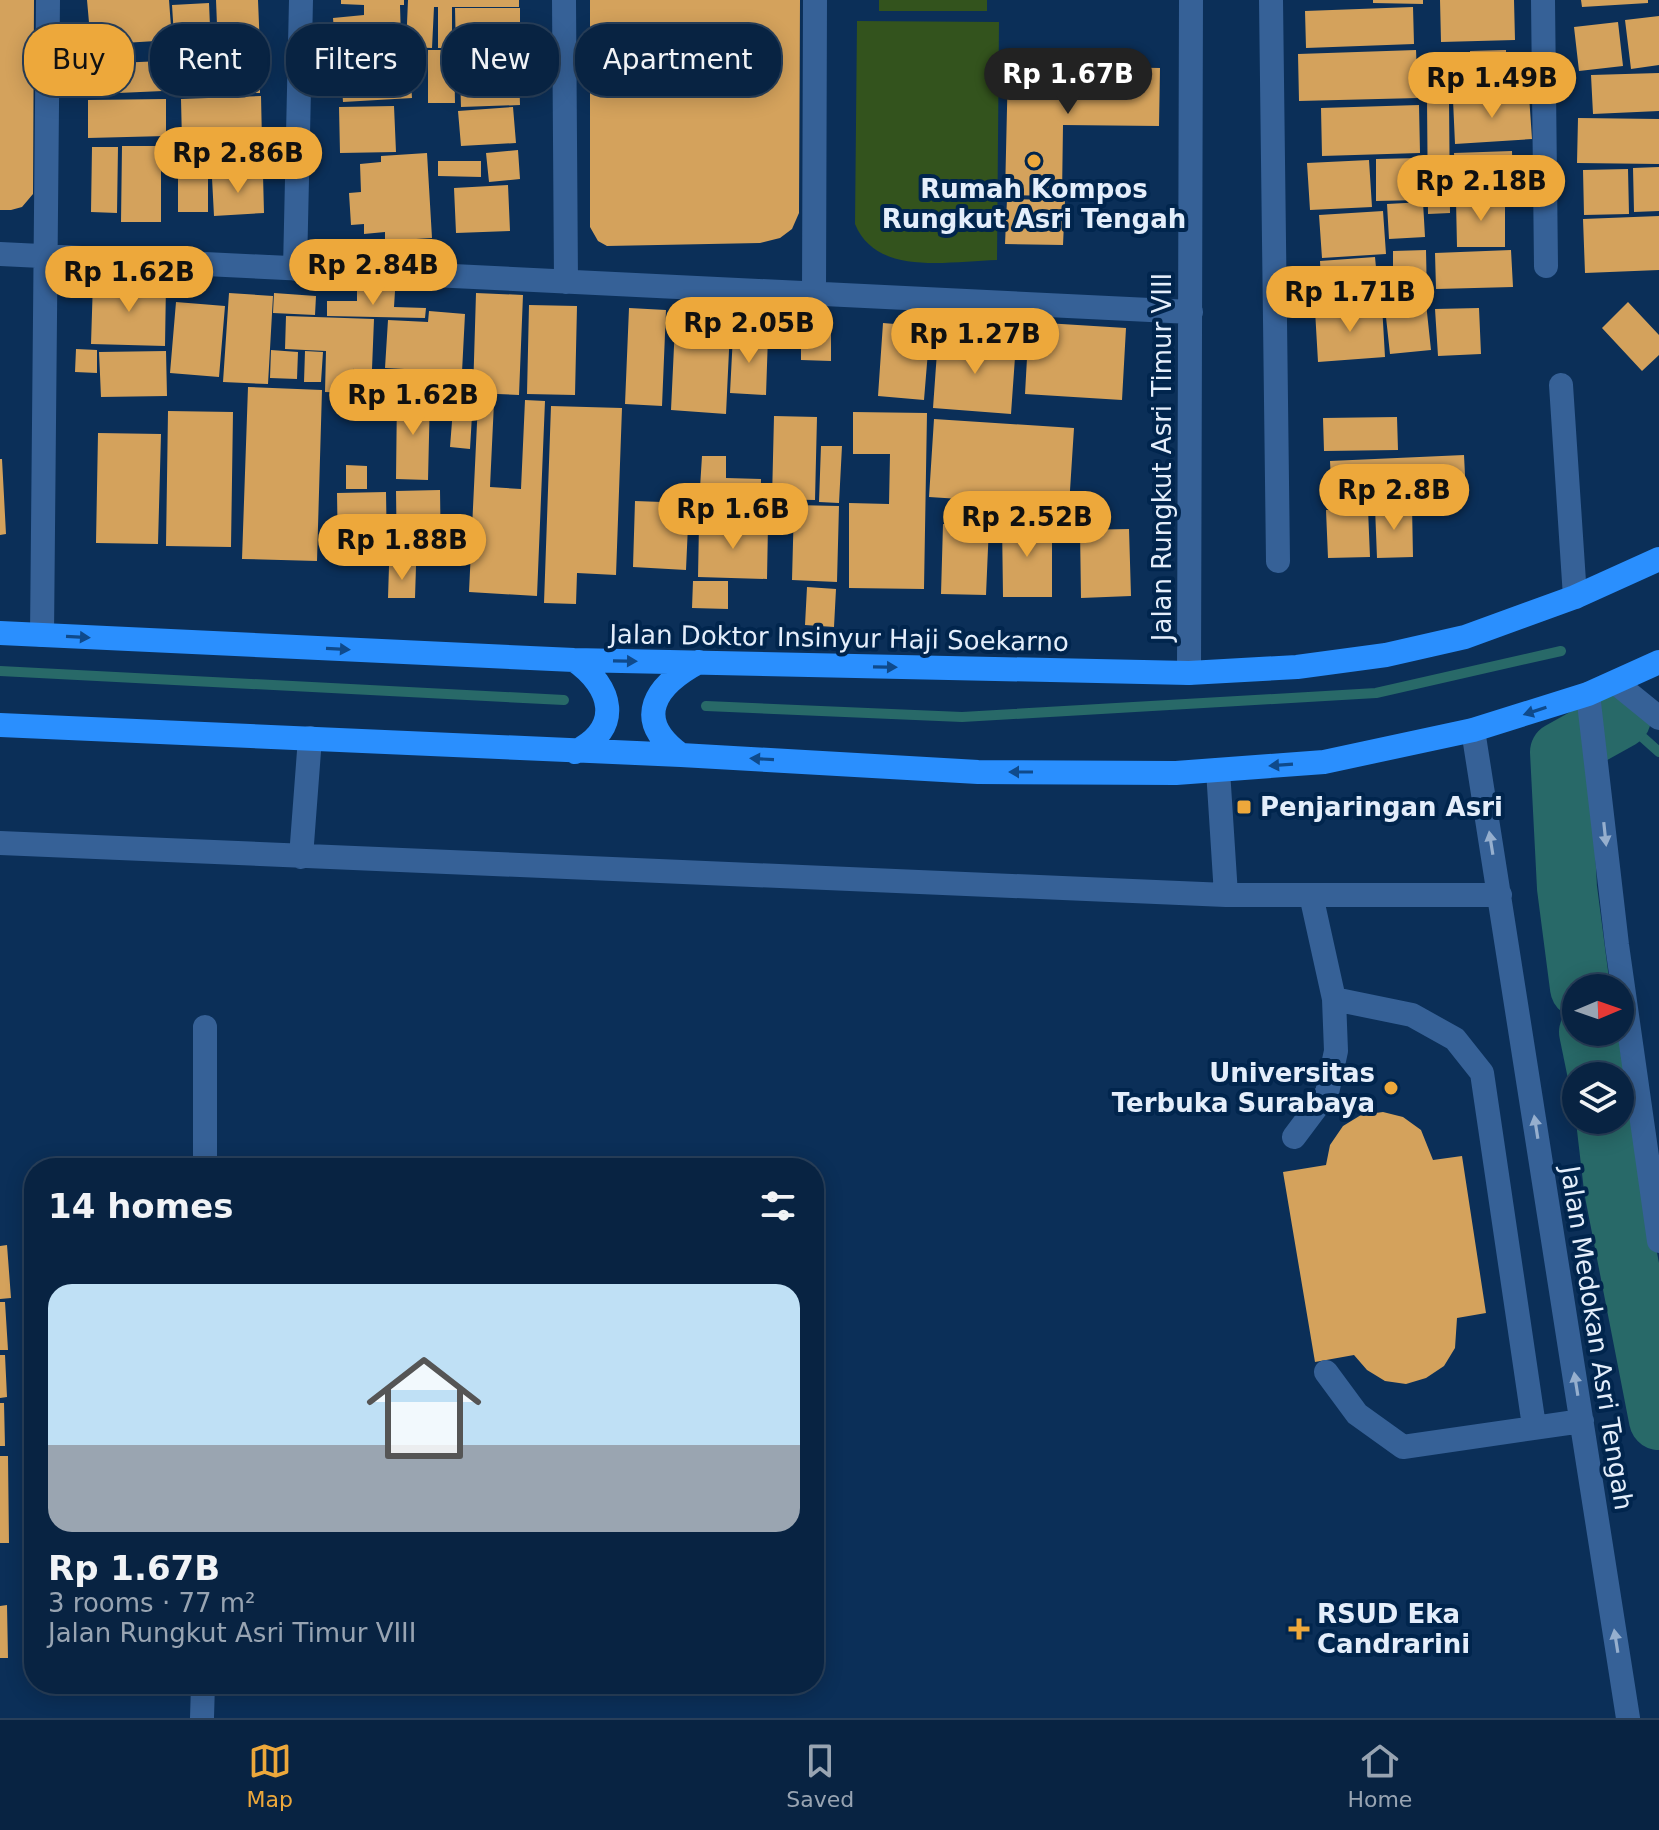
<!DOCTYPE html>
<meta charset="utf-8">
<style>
body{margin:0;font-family:"DejaVu Sans",sans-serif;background:#162f4d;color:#f1f3f6;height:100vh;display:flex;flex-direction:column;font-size:30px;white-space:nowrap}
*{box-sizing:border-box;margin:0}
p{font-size:26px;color:#98a4b2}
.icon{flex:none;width:44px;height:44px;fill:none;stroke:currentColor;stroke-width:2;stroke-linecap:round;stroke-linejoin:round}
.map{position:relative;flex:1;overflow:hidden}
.details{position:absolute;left:24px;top:1158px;width:800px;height:536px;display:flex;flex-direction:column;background:#082342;border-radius:32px;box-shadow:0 4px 20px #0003,0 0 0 2px #29405b}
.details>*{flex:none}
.banner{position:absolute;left:24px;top:24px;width:800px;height:72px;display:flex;gap:16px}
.needle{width:52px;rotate:88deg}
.tools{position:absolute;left:1562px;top:974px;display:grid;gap:16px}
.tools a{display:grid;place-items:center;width:72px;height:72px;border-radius:50%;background:#082342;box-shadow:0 4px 20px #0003,0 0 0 2px #29405b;font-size:40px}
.price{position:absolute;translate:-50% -68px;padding:0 18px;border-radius:28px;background:#eda83b;color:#111;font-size:26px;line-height:52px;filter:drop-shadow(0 2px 4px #0008)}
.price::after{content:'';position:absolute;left:50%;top:48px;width:24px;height:18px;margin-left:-12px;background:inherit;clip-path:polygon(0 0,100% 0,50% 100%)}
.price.current{background:#222;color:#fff}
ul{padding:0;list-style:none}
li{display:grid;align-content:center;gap:16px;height:424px;padding:0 24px}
li span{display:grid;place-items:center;height:248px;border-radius:24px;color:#555}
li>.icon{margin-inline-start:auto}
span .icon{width:144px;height:144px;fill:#fffc;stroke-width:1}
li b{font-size:34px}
h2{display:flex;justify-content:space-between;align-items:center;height:96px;padding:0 24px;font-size:34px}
.tag{padding:0 28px;border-radius:32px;background:#082342;box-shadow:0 4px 20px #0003,0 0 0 2px #29405b;font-size:28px;line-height:72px}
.tag.current{background:#eda83b;color:#111}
.tabs{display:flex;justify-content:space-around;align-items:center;height:112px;border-top:2px solid #29405b;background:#082342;font-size:22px;color:#98a4b2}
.tabs a{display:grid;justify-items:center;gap:4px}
.tabs .current{color:#eda83b}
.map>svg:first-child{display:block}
.green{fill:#33531d}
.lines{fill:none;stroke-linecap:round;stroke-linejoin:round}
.stream{stroke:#286968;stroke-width:10}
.river{stroke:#286968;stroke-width:60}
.building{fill:#d4a25c}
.minor{stroke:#366197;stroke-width:24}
.major{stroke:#2a8ffe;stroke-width:24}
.oneway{fill:#0f4a8b}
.oneway2{fill:#96afce}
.poi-dot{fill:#eda83b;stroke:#01254d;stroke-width:3}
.labels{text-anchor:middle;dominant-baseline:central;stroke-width:8;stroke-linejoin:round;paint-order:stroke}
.poi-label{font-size:26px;font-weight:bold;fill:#e4eefb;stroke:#01254d;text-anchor:start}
.street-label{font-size:26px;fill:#e4eefb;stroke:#01254d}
</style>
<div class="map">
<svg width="1659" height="1718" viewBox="0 0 1659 1718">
<rect width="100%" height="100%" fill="#0b2f58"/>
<!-- green -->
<path class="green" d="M879,0H987V11H879Z
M857,21L999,22L997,260C949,261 877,277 855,224Z"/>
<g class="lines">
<!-- stream -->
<path class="stream" d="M0,671L564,700
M706,706L962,717L1376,693L1561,651
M1621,718L1659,752"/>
<!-- river -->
<path class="river" d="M1580,988L1567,888L1560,752L1621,718
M1589,1032L1598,1076
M1606,1120L1614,1189L1659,1420"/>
</g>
<!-- building -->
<path class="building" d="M0,0H34L33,194L22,207L11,210H0Z
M87,0H169L172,40L91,45Z
M216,0H258L260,49L218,50Z
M341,0H404V5H400L401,40L335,44L333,18L364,15V5L341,4Z
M408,0H519V7H452V48H438V7H434L432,48L406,47Z
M590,0H800L799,213L792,229L780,238L760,243L607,246L598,241L590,227Z
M1373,0H1423V4L1373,3Z
M1440,0H1514L1515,40L1441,42Z
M1581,0H1648V3L1582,7Z
M209,3L211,50L175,52L172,5Z
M1413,7L1414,44L1306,48L1305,11Z
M455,8H520V53H456Z
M1659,16V65L1631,69L1625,20Z
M1618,22L1623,66L1579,71L1574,27Z
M428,50H454L455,103H428Z
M1416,50L1418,98L1299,101L1298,54Z
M1506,50V89L1471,90L1470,51Z
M409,52L412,98L343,102L340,56Z
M1465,52L1466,89L1431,90L1429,53Z
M458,54H505V71L459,72Z
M260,59V93L179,94V60Z
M162,61L163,91L96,94L94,64Z
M1008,65L1160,68L1159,126L1063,125L1062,196L1005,195Z
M519,72L520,105L461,107L460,74Z
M1659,73V111L1593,114L1591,75Z
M1529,95L1532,139L1455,144L1453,100Z
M261,96L262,141L182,142L181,99Z
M166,99V136L88,138V100Z
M1449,99L1450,213L1428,214L1427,100Z
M1419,105L1420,153L1322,156L1321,108Z
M394,106L396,152L340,153L339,107Z
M513,107L516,143L461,146L458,111Z
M1578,118L1659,119V164L1577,163Z
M264,144L265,172L212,175L211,147Z
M122,146H161V222H121Z
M92,147H118L117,213L91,212Z
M518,150L520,179L489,182L486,153Z
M1512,151L1513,193L1456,195L1454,153Z
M427,153L432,238L385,241V232L364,234V224L351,225L349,193L361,192L360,164L381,162V156Z
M178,154H208V212H178Z
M1419,158L1420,200L1376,201V159Z
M1369,160L1372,207L1310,210L1307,163Z
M438,161H481V177L438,176Z
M1659,167V211L1634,212L1633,168Z
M1628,169L1629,214L1584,215L1583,170Z
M263,175L264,213L214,216L212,178Z
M508,185L510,231L456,233L454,188Z
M1007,199L1065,200L1063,245L1005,244Z
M1505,199V247H1457L1456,200Z
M1423,202L1425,237L1389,239L1387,204Z
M1383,211L1386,254L1322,258L1319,215Z
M1659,216V270L1585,273L1583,219Z
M1426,250L1427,299L1315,304L1314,285L1393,280V251Z
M1511,250L1513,287L1436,289L1435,253Z
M1375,257L1377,278L1321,282L1320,261Z
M93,281L166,283L165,346L91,344Z
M357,290L395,291L394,307L426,308L425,318L327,316V301H357Z
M229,293L273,296L268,384L223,382Z
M274,293L316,296L315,315L273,313Z
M476,293L523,295L519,395L473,393Z
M176,302L225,306L219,377L170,373Z
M1628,302L1659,335V355L1642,371L1602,328Z
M1426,303L1431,350L1390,354L1385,308Z
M676,304L731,308L726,414L671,410Z
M529,305L577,306L575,395L527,394Z
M1382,305L1385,357L1318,362L1315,310Z
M629,308L666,310L662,406L625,404Z
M1479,308L1481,354L1438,356L1435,309Z
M429,311L465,314L462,372L385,368L388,320L428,322Z
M286,316L374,319L372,369L389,370L388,395L353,394L354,368L350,393L325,392L326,351L285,349Z
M1029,322L1126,328L1122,400L1025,394Z
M883,323L930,327L924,400L878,396Z
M801,327L831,328V361L801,360Z
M733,335L768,336L766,395L730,393Z
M938,338L1016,343L1011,414L933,408Z
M76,349L97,350V373L75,372Z
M271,350L298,352L297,379L270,378Z
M166,351L167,396L101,397L99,352Z
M305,351L323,352L321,382H304Z
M426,374H455V392H426Z
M248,387L322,390L317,561L242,559Z
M397,394L430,395L428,480L396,479Z
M454,396L473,398L470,449L450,447Z
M525,400L545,401L537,596L469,592L478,402H494L490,487L521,489Z
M551,406L622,408L616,575L577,573L576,604L544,603Z
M168,411L233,412L231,547L166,546Z
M853,412L927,413L924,589L849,588V503L889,504L890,454H853Z
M774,416L817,417L815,500L772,499Z
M1397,417L1398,450L1324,451L1323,418Z
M934,419L1074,428L1069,506L929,497Z
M98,433L161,434L158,544L96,543Z
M821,446H842L839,503L819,502Z
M1464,455L1466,495L1332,502L1330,461Z
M702,456H726V478L761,479L760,520H698Z
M0,459H2L6,534L0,535Z
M346,465L367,466V489H346Z
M440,490L441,562L397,563L396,491Z
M386,492L387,556L338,557L337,493Z
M635,501L689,503L686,570L633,567Z
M794,505L839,506L837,582L792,580Z
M1412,506L1413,557L1377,558L1375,507Z
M1368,509L1370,557L1328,558L1326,510Z
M1002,522H1052V597H1003Z
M699,524L768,525L767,579L698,577Z
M943,524L989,525L986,595L941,594Z
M1129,529L1131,596L1081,598L1080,530Z
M389,566H416L415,598H388Z
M693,581H728V609L692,608Z
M807,587L836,589L834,627L805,625Z
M1383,1112L1403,1117L1421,1130L1433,1160L1462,1156L1486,1313L1457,1318L1455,1348L1444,1366L1426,1378L1406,1384L1385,1381L1367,1370L1354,1355L1315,1362L1283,1172L1326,1165L1330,1145L1343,1126L1361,1115Z
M7,1245L11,1298L0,1299V1246Z
M0,1302H5L8,1350H0Z
M0,1355H5L7,1397L0,1398Z
M0,1403H4L5,1446H0Z
M0,1456H8L9,1543H0Z
M7,1605L8,1658H0V1606Z"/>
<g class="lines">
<!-- minor -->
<path class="minor" d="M564,0L566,282
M1271,0L1278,561
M1543,0L1546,266
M0,254L1191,312
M295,269L301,0
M814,294L815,0
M1561,385L1575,597
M42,635L48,0
M1189,673L1191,0
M1616,683L1659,718
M1588,694L1617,945L1659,1241
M1473,730L1628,1718
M1218,770L1226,895
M0,843L1226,895H1500
M301,857L310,738
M1311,895L1334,999L1412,1015L1455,1039L1482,1073L1534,1426
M1294,1137L1327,1093L1336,1051L1334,999
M205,1168V1027
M1326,1372L1357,1414L1403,1447L1582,1421
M202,1718L203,1684"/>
<!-- major -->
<path class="major" d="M0,633L574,660L1189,673L1297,667L1386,655L1465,637L1575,597L1659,559
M574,660C613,687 623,728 575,752
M0,725L681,755L978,772L1176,773L1324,762L1473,730L1588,694L1659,662
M681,755C631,719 656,685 699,662"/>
</g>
<!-- one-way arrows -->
<defs><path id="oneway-solid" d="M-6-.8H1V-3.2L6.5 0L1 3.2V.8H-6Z" transform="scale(2)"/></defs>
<g class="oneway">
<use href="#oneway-solid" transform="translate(78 637) rotate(3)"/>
<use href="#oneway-solid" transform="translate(338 649) rotate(3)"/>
<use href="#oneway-solid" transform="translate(625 661) rotate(1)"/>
<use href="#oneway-solid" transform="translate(885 667) rotate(1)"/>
<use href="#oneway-solid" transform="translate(1535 711) rotate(162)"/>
<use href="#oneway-solid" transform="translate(762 759) rotate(-177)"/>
<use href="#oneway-solid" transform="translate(1281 765) rotate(176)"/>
<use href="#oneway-solid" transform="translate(1021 772) rotate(-180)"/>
</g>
<g class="oneway2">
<use href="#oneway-solid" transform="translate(1605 834) rotate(84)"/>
<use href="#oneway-solid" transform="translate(1491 843) rotate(-99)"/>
<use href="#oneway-solid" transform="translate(1536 1127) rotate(-99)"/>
<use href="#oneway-solid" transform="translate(1576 1384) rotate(-99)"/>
<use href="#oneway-solid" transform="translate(1616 1641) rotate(-99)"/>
</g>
<!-- markers -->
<g class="poi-dot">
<circle cx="1034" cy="161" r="8"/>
<rect x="1236" y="799" width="16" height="16" rx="4"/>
<circle cx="1391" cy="1088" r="8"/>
<path d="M1295 1617h8v8h8v8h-8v8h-8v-8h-8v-8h8z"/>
</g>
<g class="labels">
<!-- poi labels -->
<g class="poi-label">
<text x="1034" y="189" text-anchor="middle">Rumah Kompos<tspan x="1034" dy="30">Rungkut Asri Tengah</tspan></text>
<text x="1260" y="807">Penjaringan Asri</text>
<text x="1375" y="1073" text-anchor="end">Universitas<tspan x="1375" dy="30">Terbuka Surabaya</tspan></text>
<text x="1317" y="1614">RSUD Eka<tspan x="1317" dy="30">Candrarini</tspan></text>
</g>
<!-- street labels -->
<g class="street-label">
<text transform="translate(1162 457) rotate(-90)">Jalan Rungkut Asri Timur VIII</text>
<text transform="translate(839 638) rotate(1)">Jalan Doktor Insinyur Haji Soekarno</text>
<text transform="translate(1597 1338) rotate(81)">Jalan Medokan Asri Tengah</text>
</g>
</g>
</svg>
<div class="tools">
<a><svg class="needle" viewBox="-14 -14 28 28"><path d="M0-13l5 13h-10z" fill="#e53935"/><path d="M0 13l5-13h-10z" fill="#98a4b2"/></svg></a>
<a><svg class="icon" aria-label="layers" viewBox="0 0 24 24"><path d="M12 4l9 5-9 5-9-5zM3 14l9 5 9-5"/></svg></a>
</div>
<b class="price current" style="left:1068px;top:116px">Rp 1.67B</b>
<b class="price" style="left:1492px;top:120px">Rp 1.49B</b>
<b class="price" style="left:238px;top:195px">Rp 2.86B</b>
<b class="price" style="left:1481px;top:223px">Rp 2.18B</b>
<b class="price" style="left:373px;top:307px">Rp 2.84B</b>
<b class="price" style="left:129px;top:314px">Rp 1.62B</b>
<b class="price" style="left:1350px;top:334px">Rp 1.71B</b>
<b class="price" style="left:749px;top:365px">Rp 2.05B</b>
<b class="price" style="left:975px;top:376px">Rp 1.27B</b>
<b class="price" style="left:413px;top:437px">Rp 1.62B</b>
<b class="price" style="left:1394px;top:532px">Rp 2.8B</b>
<b class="price" style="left:733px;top:551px">Rp 1.6B</b>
<b class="price" style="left:1027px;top:559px">Rp 2.52B</b>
<b class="price" style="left:402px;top:582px">Rp 1.88B</b>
<div class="banner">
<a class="tag current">Buy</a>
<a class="tag">Rent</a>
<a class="tag">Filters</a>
<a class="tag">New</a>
<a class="tag">Apartment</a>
</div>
<section class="details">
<h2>14 homes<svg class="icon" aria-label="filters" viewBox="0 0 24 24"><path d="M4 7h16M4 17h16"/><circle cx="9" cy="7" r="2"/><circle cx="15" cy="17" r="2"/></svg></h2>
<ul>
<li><span style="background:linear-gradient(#bfe0f5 65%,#9aa5b1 0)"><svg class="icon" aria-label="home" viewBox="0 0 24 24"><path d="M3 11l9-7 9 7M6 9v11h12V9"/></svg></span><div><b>Rp 1.67B</b><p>3 rooms · 77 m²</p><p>Jalan Rungkut Asri Timur VIII</p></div></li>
</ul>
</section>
</div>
<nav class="tabs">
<a class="current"><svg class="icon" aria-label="map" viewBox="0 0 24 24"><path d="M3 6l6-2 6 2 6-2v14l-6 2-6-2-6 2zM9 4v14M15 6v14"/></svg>Map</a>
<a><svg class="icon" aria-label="saved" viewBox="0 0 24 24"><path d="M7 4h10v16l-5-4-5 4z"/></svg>Saved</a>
<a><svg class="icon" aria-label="home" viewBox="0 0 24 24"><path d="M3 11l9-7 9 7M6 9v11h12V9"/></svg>Home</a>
</nav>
